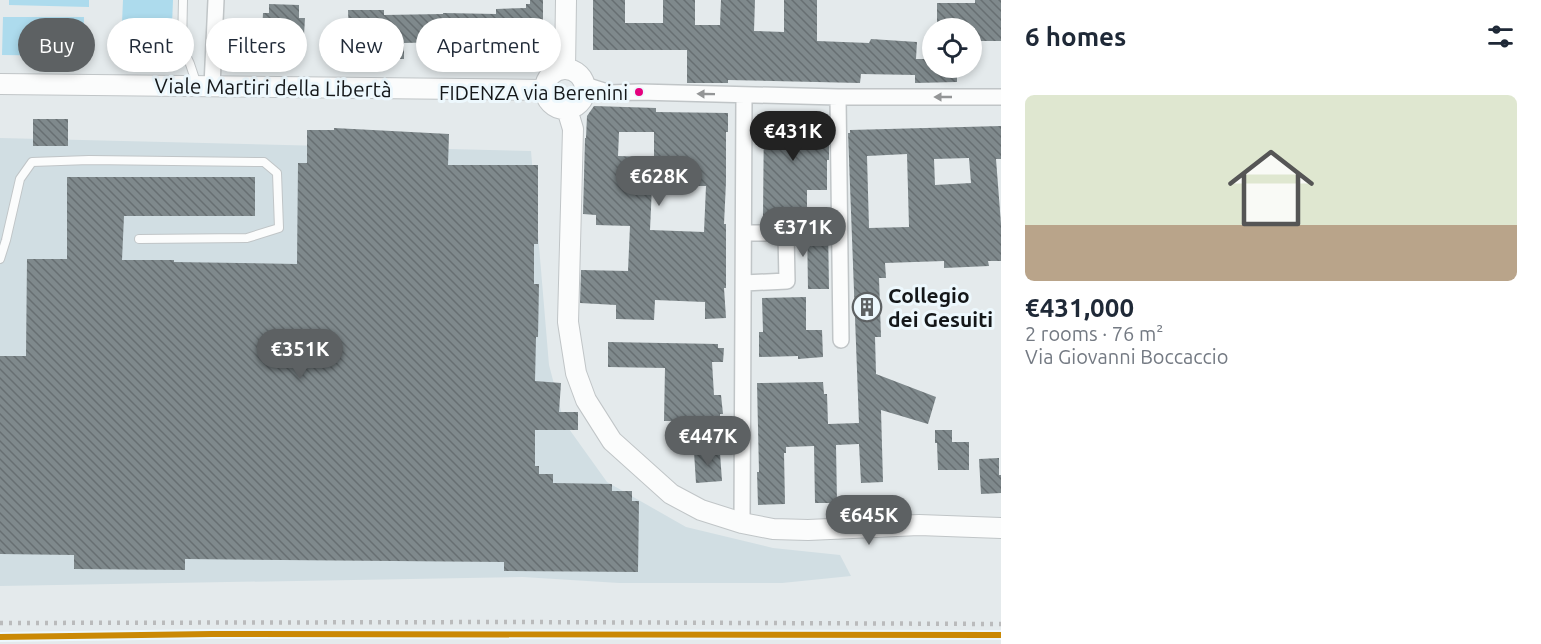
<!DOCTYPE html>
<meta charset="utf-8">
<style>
body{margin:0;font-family:Ubuntu,sans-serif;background:#f6f6f7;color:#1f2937;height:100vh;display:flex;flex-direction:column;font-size:22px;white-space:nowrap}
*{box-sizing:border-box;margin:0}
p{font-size:20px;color:#747a83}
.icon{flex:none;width:33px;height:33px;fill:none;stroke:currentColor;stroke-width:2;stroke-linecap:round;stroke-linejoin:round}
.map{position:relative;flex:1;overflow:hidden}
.details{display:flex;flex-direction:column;background:#fff;width:540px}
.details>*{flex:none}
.banner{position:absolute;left:18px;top:18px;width:570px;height:54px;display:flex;gap:12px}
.controls{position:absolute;left:922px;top:18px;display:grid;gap:12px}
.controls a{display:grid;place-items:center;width:60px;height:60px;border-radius:50%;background:#fff;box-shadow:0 3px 9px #0003;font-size:30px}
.price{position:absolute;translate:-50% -51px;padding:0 14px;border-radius:21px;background:#5d6163;color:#fff;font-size:20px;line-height:39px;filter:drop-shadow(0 2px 3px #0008)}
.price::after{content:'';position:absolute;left:50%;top:36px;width:18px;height:14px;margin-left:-9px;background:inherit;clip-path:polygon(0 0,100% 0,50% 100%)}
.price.selected{background:#222;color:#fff}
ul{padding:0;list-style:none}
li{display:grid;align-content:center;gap:12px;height:318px;padding:0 24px}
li+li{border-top:2px solid #e0e1e3}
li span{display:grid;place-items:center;height:186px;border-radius:9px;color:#555}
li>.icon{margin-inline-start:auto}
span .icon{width:108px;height:108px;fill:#fffc;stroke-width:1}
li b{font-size:26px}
h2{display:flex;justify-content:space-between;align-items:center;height:72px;padding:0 24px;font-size:26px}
.pill{padding:0 21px;border-radius:27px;background:#fff;box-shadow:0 3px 9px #0003;font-size:21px;line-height:54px}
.pill.selected{background:#5d6163;color:#fff}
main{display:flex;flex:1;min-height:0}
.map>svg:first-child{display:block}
.built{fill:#d1dee3}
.green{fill:#addbed}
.building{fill:url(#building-back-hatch);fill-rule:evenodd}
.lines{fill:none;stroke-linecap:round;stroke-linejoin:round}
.service-casing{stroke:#c0c5c7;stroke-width:10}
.minor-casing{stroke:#c0c5c7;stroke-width:18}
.tertiary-casing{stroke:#c0c5c7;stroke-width:22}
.service{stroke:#fbfcfc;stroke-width:8}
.minor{stroke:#fbfcfc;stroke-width:15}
.tertiary{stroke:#fbfcfc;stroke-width:20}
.rail{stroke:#babbbc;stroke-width:4.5;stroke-dasharray:3 6;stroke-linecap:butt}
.rail-1-casing{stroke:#edf8fd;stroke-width:10}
.rail-1{stroke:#ca8905;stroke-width:6}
.oneway{fill:#939596}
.bus-dot{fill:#e5007d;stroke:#edf8fd;stroke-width:2}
.labels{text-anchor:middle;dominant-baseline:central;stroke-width:6;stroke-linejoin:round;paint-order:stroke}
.bus-label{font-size:20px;fill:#141719;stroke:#edf8fd;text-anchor:end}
.street-label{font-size:21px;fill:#141719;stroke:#edf8fd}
.poi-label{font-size:21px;font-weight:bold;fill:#141719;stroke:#edf8fd;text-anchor:start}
</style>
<main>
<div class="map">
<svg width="1001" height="644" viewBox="0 0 1001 644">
<defs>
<pattern id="building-back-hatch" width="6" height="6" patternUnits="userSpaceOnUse" patternTransform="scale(1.5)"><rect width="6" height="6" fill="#7f898c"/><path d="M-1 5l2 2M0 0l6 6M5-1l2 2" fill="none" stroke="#676f72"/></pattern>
</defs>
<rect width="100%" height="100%" fill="#e4eaec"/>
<!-- built -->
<path class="built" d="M0,138L531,151L549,365L564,422L607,482L686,527L773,548L840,555L851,576L782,583H619L523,577L0,586Z"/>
<!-- green -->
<path class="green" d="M9,0H89V7L9,5Z
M123,0H173L172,25L122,23Z
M3,17H84L83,56L2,55Z"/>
<!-- building -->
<path class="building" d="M530,0H543V56H477V61H443V42L404,43V59H372V36L349,37L348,10H384V15L443,14V13L496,14V9L526,8V4H530Z
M593,0H625V23H663V0H695V25H720L721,0H755L754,31L784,32V0H817V41L869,43L871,39L917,42L916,59H933V68H957V82L915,83V75L861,74L860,83L728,80V83H687V50H593Z
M975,0H1001V41H975V28H937V3H975Z
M269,4L299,5V18H305L304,35L262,33L263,13H269Z
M594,106L656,108V112L728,113V132H726V182L724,224H726V288H724L726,318L705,319V302L655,300L654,320L616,319V305L580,303L581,270L628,271L630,226L596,225V215L583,214L585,138H586L587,116ZM619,132H654V157L618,156ZM652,186H706L704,232L650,230Z
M764,113L823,115V135L829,134V160H827V190H807V217L763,216Z
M33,119H68V146H33Z
M1001,126V159H996L1001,224V261H988L989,266L944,268V261L885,263L886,278H879L881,337H875L876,374L936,397L928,424L881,410L883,482L861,483L859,444L836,445L837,503H815L814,446L786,447V453H784L785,504L758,505L757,472H759L757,383L823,382L824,394H827L828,424L859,423L849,159L848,133H850V130ZM907,154L909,227L869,228L867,156ZM969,158L971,183L935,185L934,159Z
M334,128L449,134L448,165H538V244H534V284H539L538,337H536L535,381L561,383L559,412H578V430H535V466H539V474H553V483L612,484V491H632V501H639L638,572L504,571V562L185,559V570L74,569V555L0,554V356H26L27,259H67V177H255V216H124L122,260H174V262L297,264L298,163H307V130H334Z
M807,226H828L829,289H808Z
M806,297V330H822L823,357L798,359V356L759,357V332H763L762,298Z
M608,342L718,344V348H724L723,362H712L714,395H721L723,414H720V421H664L665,368L608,367Z
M935,430H952V442H969V470H938L937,443H935Z
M706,450L707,454L720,453L722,481L696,483L694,452Z
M999,458V475H1001V493L981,494L979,459Z"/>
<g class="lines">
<!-- service casing -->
<g class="service-casing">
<path id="service" d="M183,0L182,47L190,64L197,85
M0,259L6,240L20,179L32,162L89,160L264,162L277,173L279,228L247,238L139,239"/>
</g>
<!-- minor casing -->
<g class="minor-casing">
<path id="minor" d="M585,85L610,93L639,92L838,97H1001
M212,86L216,0
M838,97L841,340
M744,283L787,281L786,233H744
M742,523L744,95"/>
</g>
<!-- tertiary casing -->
<g class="tertiary-casing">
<path id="tertiary" d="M545 89a20 20 0 1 1 40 0a20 20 0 1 1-40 0Z
M565,69L566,0
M0,84L545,90
M567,109L573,129L568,322L576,373L586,400L612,441L671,494L701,510L742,523L773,529L808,530L919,525L1001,528"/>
</g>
<!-- service -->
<use href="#service" class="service"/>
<!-- minor -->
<use href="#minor" class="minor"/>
<!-- tertiary -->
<use href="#tertiary" class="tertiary"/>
<!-- rail -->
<path class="rail" d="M0,623L516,622L1001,624"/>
<!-- rail-1 casing -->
<g class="rail-1-casing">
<path id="rail-1" d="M0,637L212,634L1001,635"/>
</g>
<!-- rail-1 -->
<use href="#rail-1" class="rail-1"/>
</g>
<!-- one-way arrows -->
<defs><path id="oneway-solid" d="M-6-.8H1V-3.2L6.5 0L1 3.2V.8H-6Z" transform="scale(1.5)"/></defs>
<g class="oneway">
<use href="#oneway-solid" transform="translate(706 94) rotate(-179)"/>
<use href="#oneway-solid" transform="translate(943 97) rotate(180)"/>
</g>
<!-- icons -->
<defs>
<g id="building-ring" transform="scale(1.5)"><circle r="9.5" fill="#edf8fd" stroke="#5d6163" stroke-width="1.5"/><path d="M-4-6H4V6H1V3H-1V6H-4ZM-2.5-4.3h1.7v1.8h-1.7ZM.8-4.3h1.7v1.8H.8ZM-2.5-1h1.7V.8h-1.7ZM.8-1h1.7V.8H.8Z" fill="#5d6163"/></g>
</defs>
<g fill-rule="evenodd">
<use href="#building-ring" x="867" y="307"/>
</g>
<!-- markers -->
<circle class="bus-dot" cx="639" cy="92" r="5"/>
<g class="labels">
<!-- bus labels -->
<g class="bus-label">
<text x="628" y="92">FIDENZA via Berenini</text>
</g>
<!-- street labels -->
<g class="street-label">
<text transform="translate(273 87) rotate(1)">Viale Martiri della Libertà</text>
</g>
<!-- poi labels -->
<g class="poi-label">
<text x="888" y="295">Collegio<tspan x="888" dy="24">dei Gesuiti</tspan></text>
</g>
</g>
</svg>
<div class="controls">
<a><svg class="icon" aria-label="locate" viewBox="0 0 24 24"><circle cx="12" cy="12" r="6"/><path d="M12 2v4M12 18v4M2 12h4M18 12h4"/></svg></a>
</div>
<b class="price selected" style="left:793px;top:162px">€431K</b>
<b class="price" style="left:659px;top:207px">€628K</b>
<b class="price" style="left:803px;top:258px">€371K</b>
<b class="price" style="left:300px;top:380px">€351K</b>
<b class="price" style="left:708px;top:467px">€447K</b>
<b class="price" style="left:869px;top:546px">€645K</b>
<div class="banner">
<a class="pill selected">Buy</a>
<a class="pill">Rent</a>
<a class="pill">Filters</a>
<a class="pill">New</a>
<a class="pill">Apartment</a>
</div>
</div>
<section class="details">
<h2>6 homes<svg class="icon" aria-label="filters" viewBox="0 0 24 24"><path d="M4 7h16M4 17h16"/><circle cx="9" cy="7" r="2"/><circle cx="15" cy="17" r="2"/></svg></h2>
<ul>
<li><span style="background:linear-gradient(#dfe7d0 70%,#b9a48a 0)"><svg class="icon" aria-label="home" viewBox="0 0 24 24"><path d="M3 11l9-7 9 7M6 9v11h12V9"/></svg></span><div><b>€431,000</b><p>2 rooms · 76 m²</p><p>Via Giovanni Boccaccio</p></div></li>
</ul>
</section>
</main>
